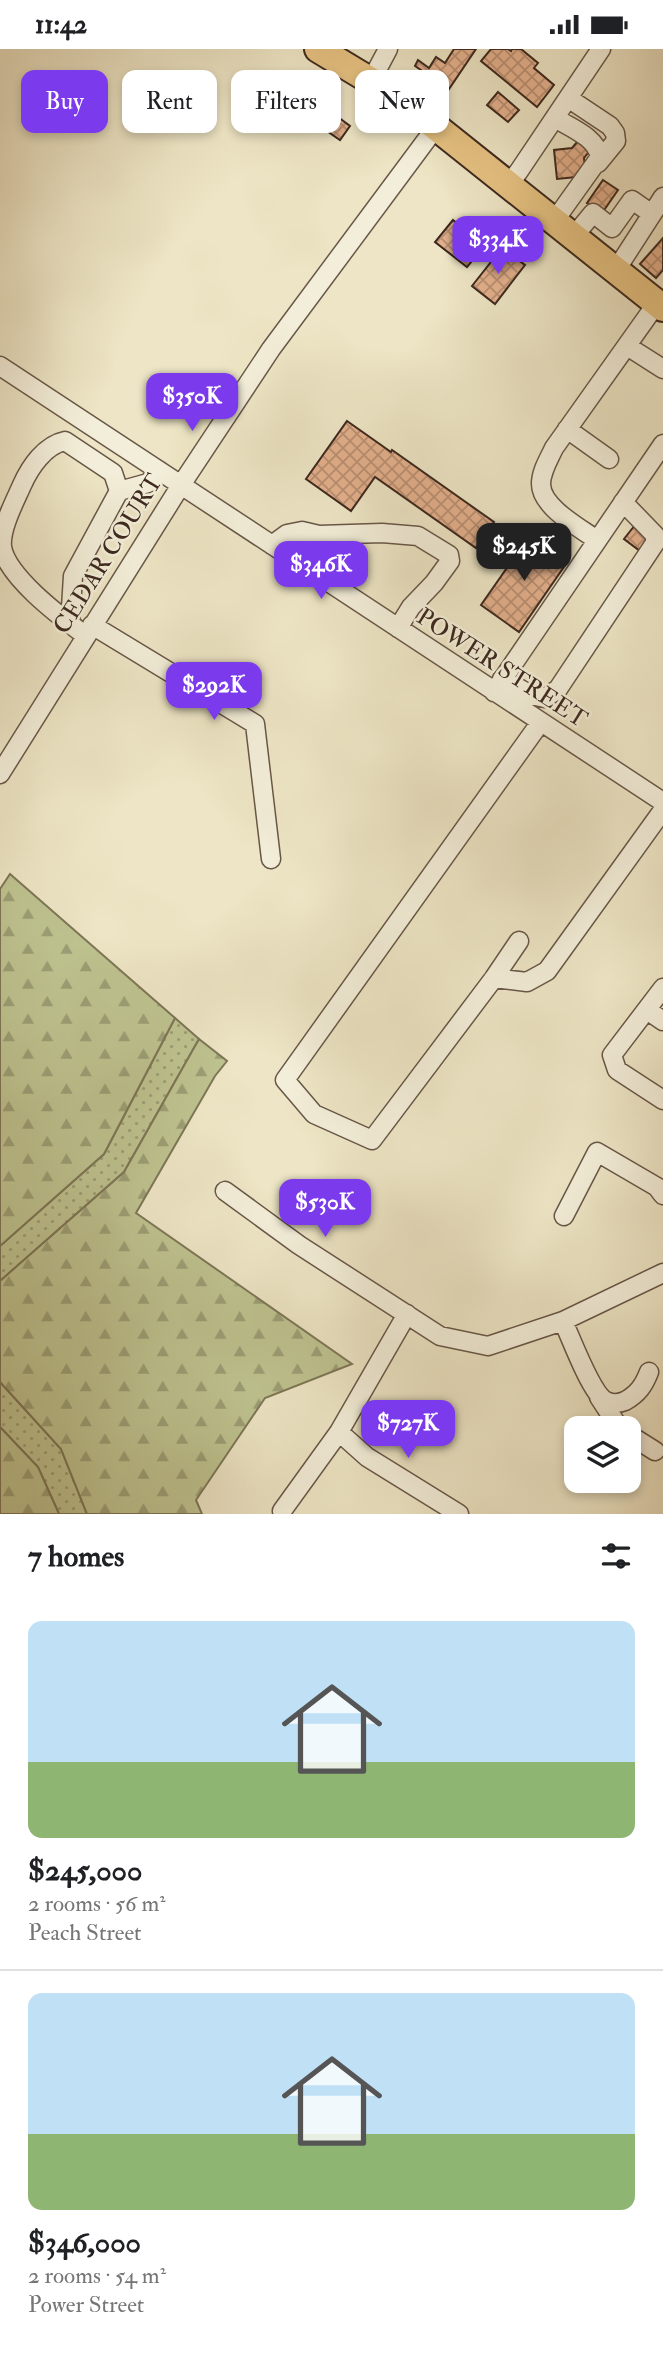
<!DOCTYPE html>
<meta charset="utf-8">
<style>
body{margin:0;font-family:"IM FELL Double Pica",serif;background:#f6f6f6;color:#202124;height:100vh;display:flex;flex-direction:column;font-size:26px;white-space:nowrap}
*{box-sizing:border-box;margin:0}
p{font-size:23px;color:#757577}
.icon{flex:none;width:38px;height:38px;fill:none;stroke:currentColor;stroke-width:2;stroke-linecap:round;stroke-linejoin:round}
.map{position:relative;height:1465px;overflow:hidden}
.sheet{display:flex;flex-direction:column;background:#fff;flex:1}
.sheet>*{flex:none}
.hud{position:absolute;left:21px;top:21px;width:621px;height:63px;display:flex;gap:14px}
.tools{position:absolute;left:564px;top:1367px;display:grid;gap:14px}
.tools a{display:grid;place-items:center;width:77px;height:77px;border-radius:14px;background:#fff;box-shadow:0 4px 10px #0003;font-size:35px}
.price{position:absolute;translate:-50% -60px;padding:0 16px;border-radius:14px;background:#7c3aed;color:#fff;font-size:23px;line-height:46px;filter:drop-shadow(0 2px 4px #0008)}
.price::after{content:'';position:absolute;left:50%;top:42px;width:21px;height:16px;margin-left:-10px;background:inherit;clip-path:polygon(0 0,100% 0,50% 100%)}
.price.current{background:#222;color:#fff}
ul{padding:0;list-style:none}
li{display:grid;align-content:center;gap:14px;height:371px;padding:0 28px}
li+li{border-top:2px solid #e0e0e0}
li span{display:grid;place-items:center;height:217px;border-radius:14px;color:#555}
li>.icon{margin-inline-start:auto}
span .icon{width:126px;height:126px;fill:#fffc;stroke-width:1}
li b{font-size:30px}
h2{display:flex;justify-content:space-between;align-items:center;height:84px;padding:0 28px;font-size:30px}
.chip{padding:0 24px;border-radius:14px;background:#fff;box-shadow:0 4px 10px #0003;font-size:24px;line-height:63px}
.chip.current{background:#7c3aed;color:#fff}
.status{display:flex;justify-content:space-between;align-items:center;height:49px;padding:0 35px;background:#fff;direction:ltr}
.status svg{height:19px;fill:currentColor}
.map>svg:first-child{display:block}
.grass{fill:url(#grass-dots);stroke:#7d7657;stroke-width:2}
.forest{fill:url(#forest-firs);stroke:#7d7657;stroke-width:2}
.building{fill:url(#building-cross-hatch);stroke:#3c281e;stroke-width:2}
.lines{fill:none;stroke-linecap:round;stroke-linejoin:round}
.minor-casing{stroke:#685748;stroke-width:21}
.highway-casing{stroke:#3c281e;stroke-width:30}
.minor{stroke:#f3eed9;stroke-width:18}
.highway{stroke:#e6c282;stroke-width:26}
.labels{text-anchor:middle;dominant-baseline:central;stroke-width:5;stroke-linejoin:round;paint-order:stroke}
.street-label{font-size:24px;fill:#3c281e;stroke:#f3eed9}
</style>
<div class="status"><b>11:42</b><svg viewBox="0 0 49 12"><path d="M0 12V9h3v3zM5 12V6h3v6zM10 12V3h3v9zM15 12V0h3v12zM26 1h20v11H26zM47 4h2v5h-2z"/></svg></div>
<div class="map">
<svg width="663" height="1465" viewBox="0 0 663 1465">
<defs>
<pattern id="grass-dots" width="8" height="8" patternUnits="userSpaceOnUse" patternTransform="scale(1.75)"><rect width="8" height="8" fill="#bec390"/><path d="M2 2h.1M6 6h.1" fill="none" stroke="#9c9e75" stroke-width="1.8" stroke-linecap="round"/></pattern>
<pattern id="forest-firs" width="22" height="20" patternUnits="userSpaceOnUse" patternTransform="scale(1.75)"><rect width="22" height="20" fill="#bec390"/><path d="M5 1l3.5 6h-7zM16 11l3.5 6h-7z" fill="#9c9e75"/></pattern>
<pattern id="building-cross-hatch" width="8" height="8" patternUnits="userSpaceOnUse" patternTransform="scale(1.75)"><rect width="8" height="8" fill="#e3b08c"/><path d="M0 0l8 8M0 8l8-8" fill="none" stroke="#b98f72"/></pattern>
</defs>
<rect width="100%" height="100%" fill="#ede5c5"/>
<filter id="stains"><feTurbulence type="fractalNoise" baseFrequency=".00286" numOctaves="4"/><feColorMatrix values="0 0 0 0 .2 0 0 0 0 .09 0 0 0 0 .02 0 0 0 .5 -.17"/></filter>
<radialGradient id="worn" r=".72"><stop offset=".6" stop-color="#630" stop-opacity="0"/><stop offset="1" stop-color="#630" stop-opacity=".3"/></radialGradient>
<!-- grass -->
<path class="grass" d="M175,969L199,990L124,1123L0,1232V1197L104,1105Z
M0,1333L61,1400L87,1465H59L38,1418L0,1378Z"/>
<!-- forest -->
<path class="forest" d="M10,825L175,969L104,1105L0,1197V840Z
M199,990L227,1012L215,1027L136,1164L352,1315L265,1349L196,1451L202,1465H87L61,1400L0,1333V1232L124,1123Z
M0,1378L38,1418L59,1465H0Z"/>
<!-- building -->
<path class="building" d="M454,0H476L449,40L415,17L418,11L429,19L436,8L445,14Z
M491,0H508L511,2L512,0H521L538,14L534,19L554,36L537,58L481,12Z
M498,43L519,61L508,73L487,56Z
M334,65L350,77L340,91L324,80Z
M578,92L592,99L584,109L586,127L557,130L554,101L572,99Z
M603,131L618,141L602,164L587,154Z
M453,171L485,196L467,218L435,193Z
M663,189V221L656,229L640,215Z
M502,199L525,216L495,255L472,237Z
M347,372L391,403L392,401L494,473L476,499L375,428L351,462L306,430Z
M635,476L651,487L640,502L624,490Z
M530,486L568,512L519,583L481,556Z"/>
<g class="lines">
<!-- minor casing -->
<g class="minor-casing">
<path id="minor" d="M371,32L388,0
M568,49L610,77L615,84L616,92L598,114
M509,135L519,122L601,0
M555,171L600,108C596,88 571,79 555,69
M574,187L593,164L612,179L632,151L652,165
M616,221L663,148
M627,297L663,320
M0,317L663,753
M567,380L609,410
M119,442L148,434L160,422
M597,491C580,479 541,458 541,435C541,422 549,410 554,399L657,254
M272,496L287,485L302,482L319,486L382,484L418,487L449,506L450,512L434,534L411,558L398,579
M70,575L73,527L119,442L113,424L65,392C45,396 30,418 22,436C15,452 0,480 2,498C7,528 61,568 86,587
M92,576L255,675L271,810
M502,630L531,646L545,649L558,640L655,494V486L623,453
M494,643L663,395
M0,725L181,436L271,300L436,78
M519,892L494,929L372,1091L314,1065L285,1031L540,674
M494,929L527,933L547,922L663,761
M663,939L612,1006L617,1021L663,1051
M647,961L663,972
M225,1142L299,1196L440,1287L488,1297L563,1272L663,1224
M564,1167L597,1103L657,1138L663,1146
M563,1272C571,1289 590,1341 604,1351C610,1355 618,1355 625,1352C638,1345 644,1336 649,1323
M599,1348L616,1374L622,1379
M339,1383L367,1408L459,1465
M628,1385L655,1402
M282,1462L339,1383L407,1265"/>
</g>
<!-- highway casing -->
<g class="highway-casing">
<path id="highway" d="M318,0L371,32L436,78L663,259"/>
</g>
<!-- minor -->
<use href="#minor" class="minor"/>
<!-- highway -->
<use href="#highway" class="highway"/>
</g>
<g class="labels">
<!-- street labels -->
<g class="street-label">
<text transform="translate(108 505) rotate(-58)">CEDAR COURT</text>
<text transform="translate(502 619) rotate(33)">POWER STREET</text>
</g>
</g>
<rect width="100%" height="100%" filter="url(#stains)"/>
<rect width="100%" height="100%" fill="url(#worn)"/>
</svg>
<div class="tools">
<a><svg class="icon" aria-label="layers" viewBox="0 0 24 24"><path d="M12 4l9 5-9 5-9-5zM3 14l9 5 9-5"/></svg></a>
</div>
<b class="price" style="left:498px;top:227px">$334K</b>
<b class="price" style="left:192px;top:384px">$350K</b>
<b class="price current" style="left:524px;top:534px">$245K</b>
<b class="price" style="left:321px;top:552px">$346K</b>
<b class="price" style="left:214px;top:673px">$292K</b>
<b class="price" style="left:325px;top:1190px">$530K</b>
<b class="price" style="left:408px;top:1411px">$727K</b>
<div class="hud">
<a class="chip current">Buy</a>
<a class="chip">Rent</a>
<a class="chip">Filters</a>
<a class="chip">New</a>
</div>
</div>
<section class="sheet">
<h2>7 homes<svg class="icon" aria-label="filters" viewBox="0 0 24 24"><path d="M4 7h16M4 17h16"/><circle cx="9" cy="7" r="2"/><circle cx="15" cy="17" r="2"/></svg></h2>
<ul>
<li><span style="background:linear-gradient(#bfe0f5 65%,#8fb573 0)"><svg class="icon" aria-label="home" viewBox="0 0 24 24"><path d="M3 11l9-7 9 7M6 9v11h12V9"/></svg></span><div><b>$245,000</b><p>2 rooms · 56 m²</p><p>Peach Street</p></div></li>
<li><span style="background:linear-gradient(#bfe0f5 65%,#8fb573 0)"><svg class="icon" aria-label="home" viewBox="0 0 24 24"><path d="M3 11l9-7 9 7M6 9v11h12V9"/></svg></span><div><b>$346,000</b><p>2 rooms · 54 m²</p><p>Power Street</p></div></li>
</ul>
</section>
